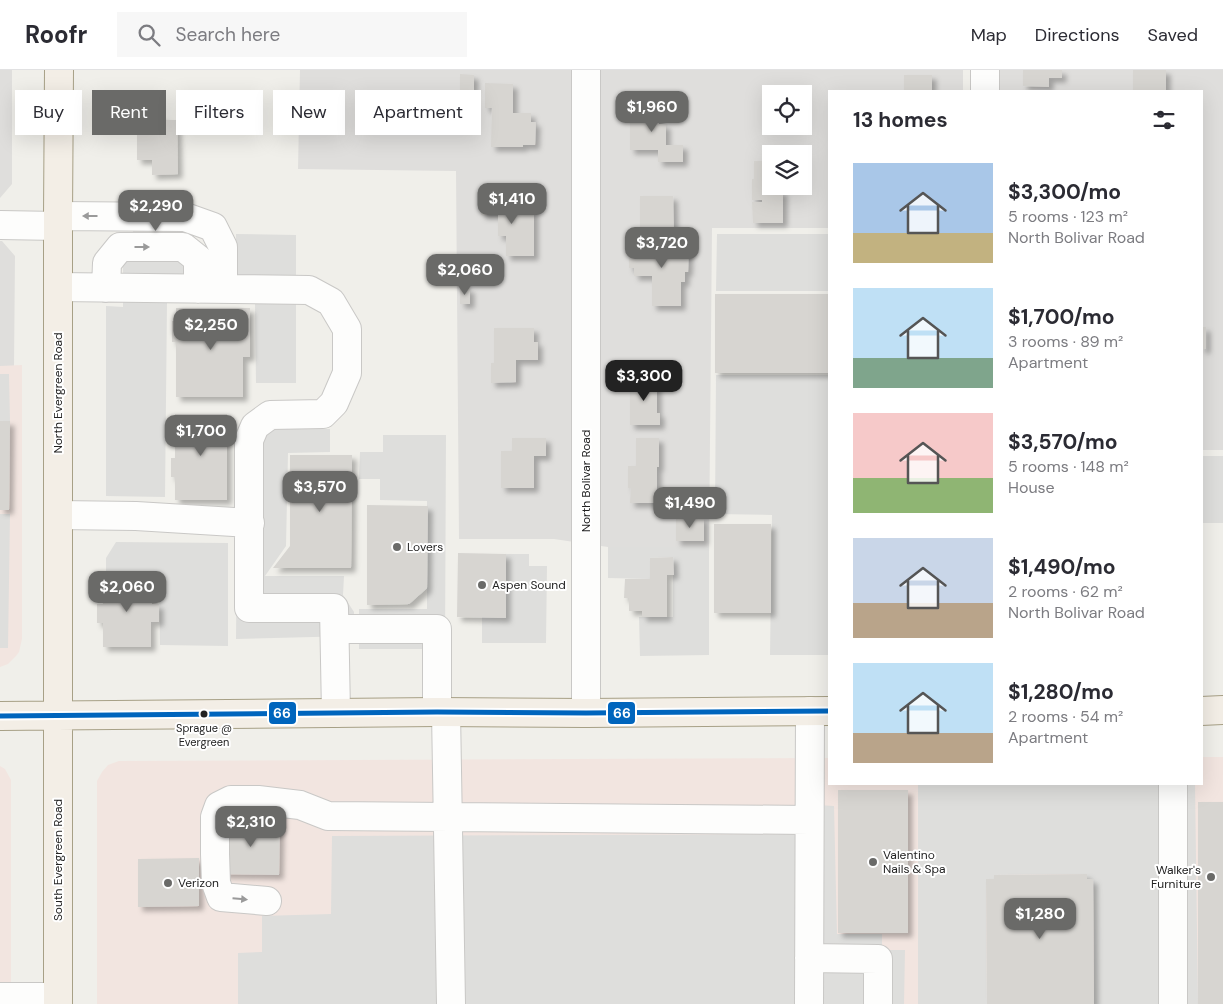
<!DOCTYPE html>
<meta charset="utf-8">
<style>
body{margin:0;font-family:"DM Sans",sans-serif;background:#f7f7f7;color:#2b2b33;height:100vh;display:flex;flex-direction:column;font-size:19px;white-space:nowrap}
*{box-sizing:border-box;margin:0}
p{font-size:16px;color:#7c7c81}
.icon{flex:none;width:28px;height:28px;fill:none;stroke:currentColor;stroke-width:2;stroke-linecap:round;stroke-linejoin:round}
.map{position:relative;flex:1;overflow:hidden}
.side{position:absolute;left:828px;top:20px;width:375px;height:695px;display:flex;flex-direction:column;background:#fff;border-radius:0px;box-shadow:0 5px 20px #0002}
.side>*{flex:none}
.banner{position:absolute;left:15px;top:20px;width:475px;height:45px;display:flex;gap:10px}
.tools{position:absolute;left:762px;top:15px;display:grid;gap:10px}
.tools a{display:grid;place-items:center;width:50px;height:50px;border-radius:0px;background:#fff;box-shadow:0 5px 20px #0002;font-size:25px}
.price{position:absolute;translate:-50% -42px;padding:0 11px;border-radius:10px;background:#6a6a68;color:#fff;font-size:16px;line-height:32px;filter:drop-shadow(0 1px 2px #0008)}
.price::after{content:'';position:absolute;left:50%;top:30px;width:15px;height:11px;margin-left:-8px;background:inherit;clip-path:polygon(0 0,100% 0,50% 100%)}
.price.selected{background:#222;color:#fff}
ul{padding:0;list-style:none}
li{display:flex;align-items:center;gap:15px;height:125px;padding:0 25px}
li span{display:grid;place-items:center;flex:none;width:140px;height:100px;border-radius:0px;color:#555}
li>.icon{margin-inline-start:auto}
span .icon{width:60px;height:60px;fill:#fffc;stroke-width:1}
li b{font-size:21px}
h2{display:flex;justify-content:space-between;align-items:center;height:60px;padding:0 25px;font-size:21px}
.chip{padding:0 18px;border-radius:0px;background:#fff;box-shadow:0 5px 20px #0002;font-size:18px;line-height:45px}
.chip.selected{background:#6a6a68;color:#fff}
header{display:flex;align-items:center;gap:30px;box-sizing:border-box;height:70px;padding:0 25px;background:#fff;border-bottom:1px solid #e1e1e2}
header strong{font-size:24px}
nav{display:flex;gap:28px;margin-inline-start:auto;font-size:18px}
.search{width:350px;height:45px;background:#f7f7f7;display:flex;align-items:center;gap:12px;box-sizing:border-box;padding:0 18px;border-radius:0px;color:#7c7c81;font-size:19px}
.map>svg:first-child{display:block}
.residential{fill:#dfdedc;fill-rule:evenodd}
.commercial{fill:#f2e5e0}
.religious{fill:#dededc}
.building{fill:#d7d5d1;filter:url(#shadow)}
.lines{fill:none;stroke-linecap:round;stroke-linejoin:round}
.minor-casing{stroke:#c9c8c6;stroke-width:30}
.major-casing{stroke:#a7a086;stroke-width:30}
.minor{stroke:#fdfdfc;stroke-width:28}
.major{stroke:#f3eee6;stroke-width:28}
.bus-1-casing{stroke:#fff;stroke-width:9}
.bus-1{stroke:#0065bd;stroke-width:5}
.oneway{fill:#9a9a9a}
.poi-dot{fill:#6a6a68;stroke:#fff;stroke-width:2}
.bus-dot{fill:#222;stroke:#fff;stroke-width:2}
.labels{text-anchor:middle;dominant-baseline:central;stroke-width:4;stroke-linejoin:round;paint-order:stroke}
.bus-label{font-size:11px;fill:#222;stroke:#fff}
.street-label{font-size:12px;fill:#222;stroke:#fff}
.poi-label{font-size:12px;fill:#222;stroke:#fff;text-anchor:start}
.line-badge{stroke:#fff;stroke-width:2}
.badge-label{font-size:14px;text-anchor:middle;font-weight:bold;fill:#fff}
</style>
<header>
<strong>Roofr</strong>
<div class="search"><svg class="icon" aria-label="search" viewBox="0 0 24 24"><circle cx="10" cy="10" r="6"/><path d="M15 15l6 6"/></svg>Search here</div>
<nav><a>Map</a><a>Directions</a><a>Saved</a></nav>
</header>
<div class="map">
<svg width="1223" height="934" viewBox="0 0 1223 934">
<defs>
<filter id="shadow"><feDropShadow dx="4.5" dy="4.5" stdDeviation="2.5" flood-color="#0004"/></filter>
</defs>
<rect width="100%" height="100%" fill="#f0efea"/>
<!-- residential -->
<path class="residential" d="M0,0H12V114L0,128Z
M300,0H963V21H829V158H712L709,477H608L554,469H459L456,101L298,99ZM771,24H804V56H771ZM771,84H804V116H771Z
M993,0H1223V380H1201V21H993Z
M0,171H2L15,186L14,296H0Z"/>
<!-- commercial -->
<path class="commercial" d="M22,295V569L19,582L16,586L8,594L0,597V296Z
M1201,687H1223V934H97V711L102,702L108,695L119,691L829,688V714H1201Z
M0,696L5,699L11,710V934H0Z"/>
<!-- religious -->
<path class="religious" d="M236,164L296,165V313H256L255,233L167,232L165,427L106,426V236L123,237V189L183,191V207L236,208Z
M717,164H829V221H716Z
M0,304H9L10,351H0Z
M716,305H829V585H770L772,445L715,444Z
M238,359H330V382L288,383L286,476L265,506H344L343,525L354,542L353,566L236,569Z
M383,365H446L445,579H359V539H427V431L380,430V409H359L360,382H383Z
M1201,386H1223V453H1201Z
M0,444H10L8,578H0Z
M116,472L228,473V576L160,575L159,507H106V488Z
M608,477H709V585L640,586L639,547H673V487L650,488V509L608,508Z
M506,484H529V496H547L546,573H482V547L506,548Z
M918,714H1195L1198,934H1094L1093,809H1087V804L994,805V809H986L987,934H918Z
M816,735L834,736L837,864H882V880H905L904,934H238V883L262,882V846L331,844L332,766L816,764Z"/>
<!-- building -->
<path class="building" d="M1023,0H1062V8H1049V17L1023,16Z
M1133,0H1166V21H1133Z
M460,4L474,5V20H460Z
M904,5H932V21H904Z
M485,13L513,14V43H531V52H536L535,75H523V77H491L492,38H485Z
M630,33H659V54H666V75H683V92H658V80H630Z
M164,47V50H177L178,104L152,105V90H137V48Z
M754,91H762V120H783V153H753L752,132H762V130H752V109H754Z
M640,126H673L674,161H640Z
M481,127H511V140H534V186H506V166H498V145H481Z
M133,154L180,155V169H133Z
M629,173H689L688,202H685V212H681V236H652V206H634V198H629Z
M460,218H470V234H460Z
M715,224H829V303H715Z
M176,238H250V287H243V327H176V272H172V251H176Z
M1201,257H1206V279H1201Z
M494,258H534V272H538V290H516V312L491,313V293H494Z
M633,307H657V343H660V355H630V319H633Z
M175,344H227V430H175V407H171V388H175Z
M0,351H10L9,440H0Z
M512,368H546V386H534V418H501V381H512Z
M636,368H659V397H657V433H630L631,418H628V396H636Z
M290,385H352L351,498H273L290,476Z
M367,435L428,436L427,518L409,534L367,535Z
M676,447H704V471H676Z
M714,454H771V543H714Z
M458,483L506,484V548L457,547Z
M673,487L674,505H667V547H642V541H629V528H624L625,509H650V488Z
M103,510H152V534H159V552H151V577H103V553H97V534H103Z
M838,720H908V863H838Z
M1198,732H1223V934H1198Z
M223,752L280,753L279,805L222,804Z
M199,788V836L138,837V789Z
M1087,804V809H1093L1094,934H987L986,809H994V805Z"/>
<g class="lines">
<!-- minor casing -->
<g class="minor-casing">
<path id="minor" d="M985,21V0
M58,146L185,147L213,157L223,177V219
M0,155L58,156
M58,217L309,220L331,232L347,259V303L334,333L323,344L270,345L255,356L249,370V538H334L336,643
M106,218L107,193L120,177H183L198,189V219
M58,445L136,446L250,453
M335,559H437V642
M446,642L451,934
M586,643V0
M267,831L221,827L216,813L215,784V747L219,736L231,730H258L300,735L328,746L809,750
M809,888L878,889V934
M0,927H58
M809,934L810,641
M1173,934V714"/>
</g>
<!-- major casing -->
<g class="major-casing">
<path id="major" d="M1201,641L1223,640
M0,646L437,642L586,643L829,641
M58,934V146L59,0"/>
</g>
<!-- minor -->
<use href="#minor" class="minor"/>
<!-- major -->
<use href="#major" class="major"/>
<!-- bus-1 casing -->
<g class="bus-1-casing">
<path id="bus-1" d="M0,646L437,642L586,643L829,641"/>
</g>
<!-- bus-1 -->
<use href="#bus-1" class="bus-1"/>
</g>
<!-- one-way arrows -->
<defs><path id="oneway-solid" d="M-6-.8H1V-3.2L6.5 0L1 3.2V.8H-6Z" transform="scale(1.25)"/></defs>
<g class="oneway">
<use href="#oneway-solid" transform="translate(90 146) rotate(-180)"/>
<use href="#oneway-solid" transform="translate(142 177)"/>
<use href="#oneway-solid" transform="translate(240 829) rotate(5)"/>
</g>
<!-- markers -->
<g class="poi-dot">
<circle cx="397" cy="477" r="5"/>
<circle cx="482" cy="515" r="5"/>
<circle cx="873" cy="792" r="5"/>
<circle cx="1211" cy="807" r="5"/>
<circle cx="168" cy="813" r="5"/>
</g>
<circle class="bus-dot" cx="204" cy="644" r="4.5"/>
<g class="labels">
<!-- bus labels -->
<g class="bus-label">
<text x="204" y="658">Sprague @<tspan x="204" dy="14">Evergreen</tspan></text>
</g>
<!-- street labels -->
<g class="street-label">
<text transform="translate(58 323) rotate(-90)">North Evergreen Road</text>
<text transform="translate(586 411) rotate(-90)">North Bolivar Road</text>
<text transform="translate(58 790) rotate(-90)">South Evergreen Road</text>
</g>
<!-- poi labels -->
<g class="poi-label">
<text x="407" y="477">Lovers</text>
<text x="492" y="515">Aspen Sound</text>
<text x="883" y="785">Valentino<tspan x="883" dy="14">Nails &amp; Spa</tspan></text>
<text x="1201" y="800" text-anchor="end">Walker's<tspan x="1201" dy="14">Furniture</tspan></text>
<text x="178" y="813">Verizon</text>
</g>
</g>
<g class="line-badge">
<rect x="607" y="631" width="29" height="24" rx="5" fill="#0065bd"/>
<rect x="268" y="631" width="29" height="24" rx="5" fill="#0065bd"/>
</g>
<g class="badge-label">
<text x="622" y="648">66</text>
<text x="282" y="648">66</text>
</g>
</svg>
<div class="tools">
<a><svg class="icon" aria-label="locate" viewBox="0 0 24 24"><circle cx="12" cy="12" r="6"/><path d="M12 2v4M12 18v4M2 12h4M18 12h4"/></svg></a>
<a><svg class="icon" aria-label="layers" viewBox="0 0 24 24"><path d="M12 4l9 5-9 5-9-5zM3 14l9 5 9-5"/></svg></a>
</div>
<b class="price" style="left:652px;top:63px">$1,960</b>
<b class="price" style="left:512px;top:155px">$1,410</b>
<b class="price" style="left:156px;top:162px">$2,290</b>
<b class="price" style="left:662px;top:199px">$3,720</b>
<b class="price" style="left:465px;top:226px">$2,060</b>
<b class="price" style="left:211px;top:281px">$2,250</b>
<b class="price selected" style="left:644px;top:332px">$3,300</b>
<b class="price" style="left:201px;top:387px">$1,700</b>
<b class="price" style="left:320px;top:443px">$3,570</b>
<b class="price" style="left:690px;top:459px">$1,490</b>
<b class="price" style="left:127px;top:543px">$2,060</b>
<b class="price" style="left:251px;top:778px">$2,310</b>
<b class="price" style="left:1040px;top:870px">$1,280</b>
<div class="banner">
<a class="chip">Buy</a>
<a class="chip selected">Rent</a>
<a class="chip">Filters</a>
<a class="chip">New</a>
<a class="chip">Apartment</a>
</div>
<section class="side">
<h2>13 homes<svg class="icon" aria-label="filters" viewBox="0 0 24 24"><path d="M4 7h16M4 17h16"/><circle cx="9" cy="7" r="2"/><circle cx="15" cy="17" r="2"/></svg></h2>
<ul>
<li><span style="background:linear-gradient(#a9c7e8 70%,#c2b280 0)"><svg class="icon" aria-label="home" viewBox="0 0 24 24"><path d="M3 11l9-7 9 7M6 9v11h12V9"/></svg></span><div><b>$3,300/mo</b><p>5 rooms · 123 m²</p><p>North Bolivar Road</p></div></li>
<li><span style="background:linear-gradient(#bfe0f5 70%,#7fa58c 0)"><svg class="icon" aria-label="home" viewBox="0 0 24 24"><path d="M3 11l9-7 9 7M6 9v11h12V9"/></svg></span><div><b>$1,700/mo</b><p>3 rooms · 89 m²</p><p>Apartment</p></div></li>
<li><span style="background:linear-gradient(#f6c9c9 65%,#8fb573 0)"><svg class="icon" aria-label="home" viewBox="0 0 24 24"><path d="M3 11l9-7 9 7M6 9v11h12V9"/></svg></span><div><b>$3,570/mo</b><p>5 rooms · 148 m²</p><p>House</p></div></li>
<li><span style="background:linear-gradient(#c9d6e8 65%,#b9a48a 0)"><svg class="icon" aria-label="home" viewBox="0 0 24 24"><path d="M3 11l9-7 9 7M6 9v11h12V9"/></svg></span><div><b>$1,490/mo</b><p>2 rooms · 62 m²</p><p>North Bolivar Road</p></div></li>
<li><span style="background:linear-gradient(#bfe0f5 70%,#b9a48a 0)"><svg class="icon" aria-label="home" viewBox="0 0 24 24"><path d="M3 11l9-7 9 7M6 9v11h12V9"/></svg></span><div><b>$1,280/mo</b><p>2 rooms · 54 m²</p><p>Apartment</p></div></li>
</ul>
</section>
</div>
